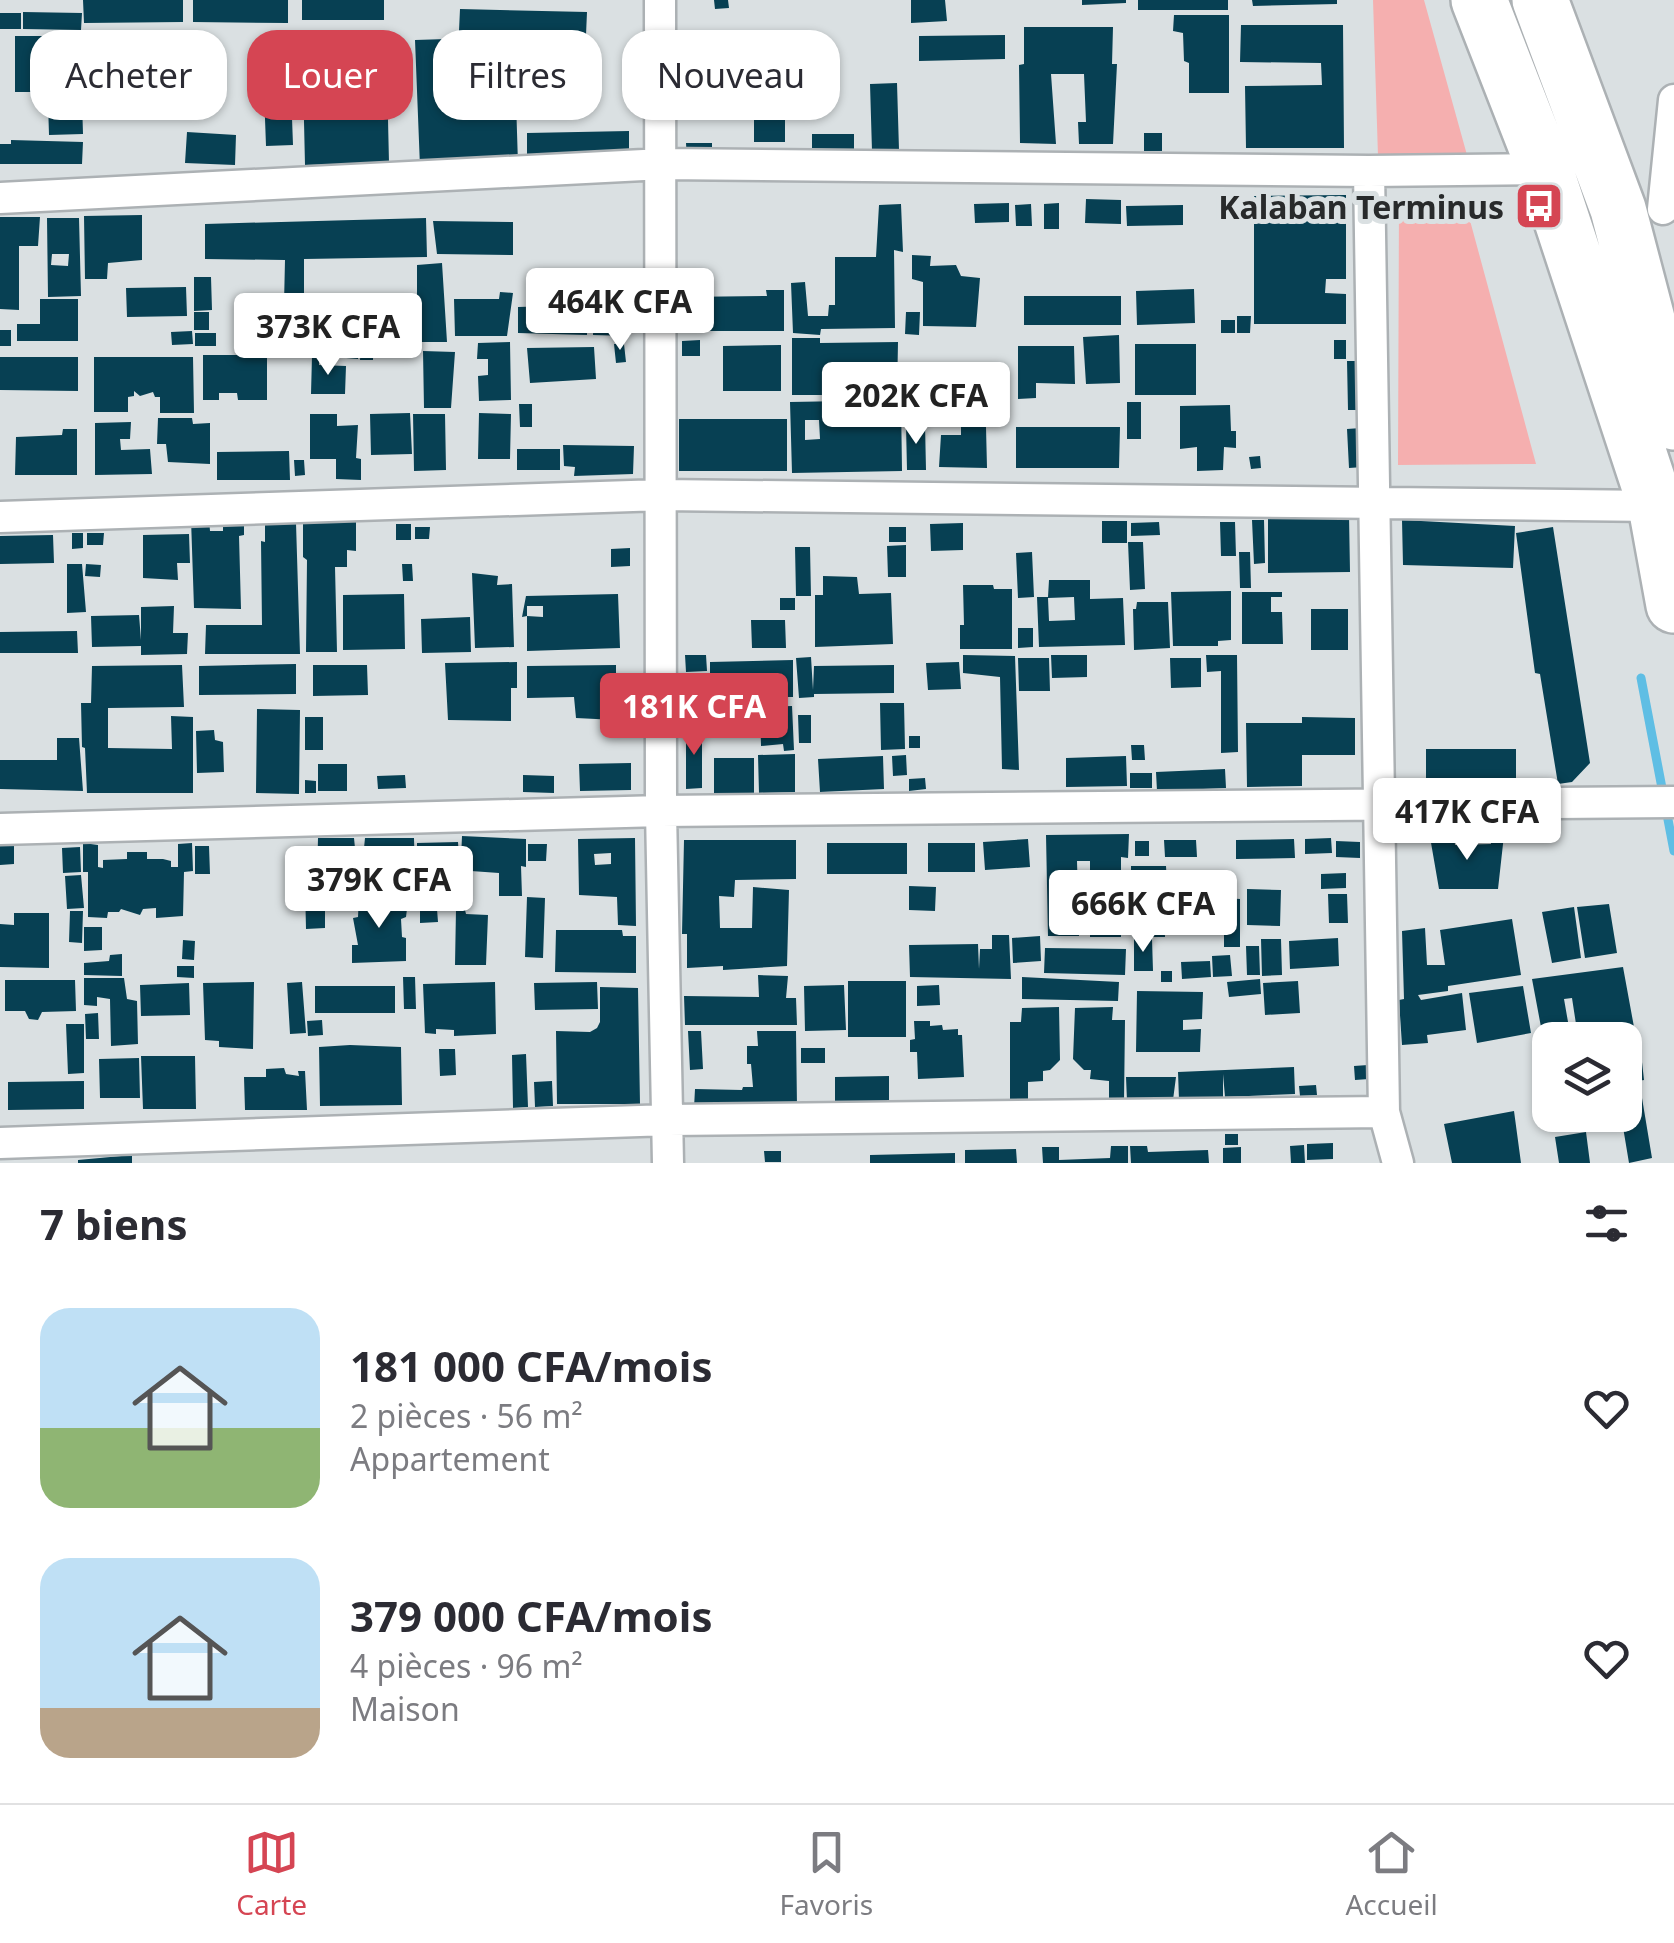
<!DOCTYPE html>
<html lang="fr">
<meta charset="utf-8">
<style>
body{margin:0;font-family:"Noto Sans",sans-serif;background:#f2f2f3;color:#2b2b33;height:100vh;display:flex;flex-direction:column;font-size:38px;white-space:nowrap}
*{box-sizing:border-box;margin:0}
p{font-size:32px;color:#7c7c81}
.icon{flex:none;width:55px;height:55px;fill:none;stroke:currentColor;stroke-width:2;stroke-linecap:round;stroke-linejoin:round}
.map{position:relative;height:1163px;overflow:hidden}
.drawer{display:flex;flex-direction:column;background:#fff;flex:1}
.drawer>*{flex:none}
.hud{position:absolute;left:30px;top:30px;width:1000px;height:90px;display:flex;gap:20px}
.buttons{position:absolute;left:1532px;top:1022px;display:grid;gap:20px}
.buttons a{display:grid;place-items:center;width:110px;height:110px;border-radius:20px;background:#fff;box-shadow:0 2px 8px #0004;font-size:50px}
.price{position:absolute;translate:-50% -85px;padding:0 22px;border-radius:10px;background:#fff;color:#222;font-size:32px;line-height:65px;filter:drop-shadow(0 2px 5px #0008)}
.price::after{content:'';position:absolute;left:50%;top:60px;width:30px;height:22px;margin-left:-15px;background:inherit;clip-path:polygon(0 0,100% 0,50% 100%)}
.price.on{background:#d54553;color:#fff}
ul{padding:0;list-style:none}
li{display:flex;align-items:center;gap:30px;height:250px;padding:0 40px}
li span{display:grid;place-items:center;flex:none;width:280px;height:200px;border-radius:30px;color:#555}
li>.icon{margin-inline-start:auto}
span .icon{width:120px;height:120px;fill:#fffc;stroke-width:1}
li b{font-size:42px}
h2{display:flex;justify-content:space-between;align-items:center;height:120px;padding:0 40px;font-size:42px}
.pill{padding:0 35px;border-radius:30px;background:#fff;box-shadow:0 2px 8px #0004;font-size:35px;line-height:90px}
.pill.on{background:#d54553;color:#fff}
.menu{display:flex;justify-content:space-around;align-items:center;height:140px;border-top:2px solid #e1e1e2;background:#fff;font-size:28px;color:#7c7c81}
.menu a{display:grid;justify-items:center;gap:5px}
.menu .on{color:#d54553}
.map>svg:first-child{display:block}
.green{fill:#f5afaf}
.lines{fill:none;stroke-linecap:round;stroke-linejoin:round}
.stream{stroke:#5fbee4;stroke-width:9}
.building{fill:#074053;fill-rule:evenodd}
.street-casing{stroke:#acb1b4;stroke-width:35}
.highway-casing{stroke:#acb1b4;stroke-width:60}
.street{stroke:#fff;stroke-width:30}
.highway{stroke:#fff;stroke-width:55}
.labels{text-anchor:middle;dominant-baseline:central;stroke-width:10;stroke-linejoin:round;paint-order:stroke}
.poi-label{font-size:32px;font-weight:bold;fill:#282a2b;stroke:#dae0e2;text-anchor:end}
</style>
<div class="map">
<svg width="1674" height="1163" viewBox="0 0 1674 1163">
<rect width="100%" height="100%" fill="#dae0e2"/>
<!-- green -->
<path class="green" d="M1373,0H1424L1467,155L1378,156Z
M1399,202H1465L1536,464L1398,465Z"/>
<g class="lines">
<!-- stream -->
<path class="stream" d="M1641,678L1674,851"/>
</g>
<!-- building -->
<path class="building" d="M83,0H183V22L84,23Z
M193,0H288V23L193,22Z
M302,0H384V20H302Z
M714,0H728L729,8L715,9Z
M911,0H945L947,21L911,23Z
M1082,0H1126V3L1082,5Z
M1138,0H1228V10H1138Z
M1252,0H1337V4L1253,6Z
M460,9L587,12L586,35L459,31Z
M23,12L82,13L81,30L23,29Z
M0,13H21V29H0Z
M1174,15H1229V93H1189V63L1184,61L1183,33L1173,31Z
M1241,25H1343L1344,148H1246L1245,86L1322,85L1321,63L1240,62Z
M1024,27H1113L1112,64H1117L1113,144H1079L1078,122H1086L1084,74H1051L1056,144L1020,143L1019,65L1024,64Z
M386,33L389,163L305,165L302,35Z
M89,35H185V69H89Z
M1005,35V59L919,61V36Z
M15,36H77V92H15Z
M289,36L293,145L266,146L262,37Z
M514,37L518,164L420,167L415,40Z
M740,69H756V86H740Z
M897,83L899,150L872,151L870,84Z
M754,99H785V142H754Z
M82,101L83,134L49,135L48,102Z
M805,101L806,113H798L797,102Z
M629,131V158L527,160V133Z
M187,132L236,135L235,165L185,163Z
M1144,133H1162V151H1144Z
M812,134H854V151L812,150Z
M11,140L83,142L82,164H0V144H11Z
M686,143H712V159L687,160Z
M1346,195V279H1326L1325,293L1346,294V324H1254V196Z
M1086,199L1121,200V224L1085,223Z
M1009,203V222L975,223L974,204Z
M1059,203V229H1044V204Z
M901,204L903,252L894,250L895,328L821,329L820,335L793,333L791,283L805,282L808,316H828L829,305H835V257H876L879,205Z
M1031,204L1032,226H1016L1015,205Z
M1183,205V225L1127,226L1126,206Z
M142,215V260L108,263L107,279H85L84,216Z
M0,217H40L38,246H19V310L0,309Z
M47,218H79L81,296L48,297ZM52,254H69L68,266L51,265Z
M426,218L427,257L304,259V304H284L285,260L205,259V224Z
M433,221L513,222V255L437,254Z
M912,255L931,256L930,266L956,265L961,276L980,278L976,327L923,326V282L912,279Z
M442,263L447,342H417V265Z
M194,277H211L212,310L194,311Z
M186,287L187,316L127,317L126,288Z
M613,289H627V302H613Z
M1194,289L1195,323L1137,325L1136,291Z
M766,290H784V331H683L682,297L767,296Z
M500,292L513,293L507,336H455L454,299H499Z
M1024,296H1121V325H1024Z
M40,299H78V341H17V324H40Z
M594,304H611V316L629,317L630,336L593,335Z
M587,305V335L518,333V307Z
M288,306H297L298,313H305L304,347L242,346L248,312H287Z
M307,307H369V341H307Z
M194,312H209V330H194Z
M906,312H920L919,335L905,334Z
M1237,316H1251L1250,333H1237Z
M1221,320H1235V333H1221Z
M0,330H11V346H0Z
M192,331L193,344L172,345L171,332Z
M195,333H216V346H195Z
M1119,335L1120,383L1086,384L1083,337Z
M792,338H820V343L898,342L897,395H792Z
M700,340V356H682V341Z
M1334,340H1346V359H1334Z
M510,342L511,400L479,401L478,376L488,375V359H477L478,343Z
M614,344H624L626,362L616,363Z
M1135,344H1196V395H1135Z
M781,345V391H723V346Z
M1018,346H1074L1075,384L1036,383V398L1018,399Z
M322,347H332V356H322Z
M335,347L358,348V359L334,357Z
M361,347H373V360H360Z
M594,347L596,379L530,383L527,348Z
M423,351L455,352L451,408H424Z
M203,355H267V400H238L237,393H219V400H203Z
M312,356H319V365L346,366L345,394H311Z
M0,357H78V391L0,390Z
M94,357H193L194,413H160V397H155L153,392L140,396L134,391V396L128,397V412H94Z
M1347,361H1361L1362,410H1348Z
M901,400L902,471L792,473L790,402ZM805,420H819L820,439L805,440Z
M1127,402H1141V439H1127Z
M519,404H532V427H520Z
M935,404V420H913V405Z
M1230,405L1231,431H1236V448L1224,447L1223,470L1197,471V447L1180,449V406Z
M410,413L412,454L371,455L370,414Z
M479,413L511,414L510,459H478Z
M310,414H337V426L358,425L356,458L361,459V480L336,479V459H310Z
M413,414H445L446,470L414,471Z
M158,418H192L193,424L210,423V464L168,462L166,444H157Z
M679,419H787V471H679Z
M131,422L130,439H120L121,450L150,449L152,474L95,475V423Z
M925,424L926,470H907L906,425Z
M961,426L986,427L987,468L939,467L941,435H961Z
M1016,427H1120L1119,468H1016Z
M1361,428L1363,467L1349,468L1347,429Z
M63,429H77V475H15L16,437L62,435Z
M563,445L634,446L633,474L574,476L575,467L564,466Z
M517,449H560V470H517Z
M289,451L290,480H217V452Z
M1260,456L1261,468L1251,469L1249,457Z
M294,460H304L305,475L295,476Z
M1349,515L1350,572L1268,573V516Z
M303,517L356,519V551L347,550V567H335L337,652H306L307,560L303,557Z
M191,519H209L210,531H223V519H244V535L239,536L241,609L194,608Z
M1252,520H1264L1265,563L1254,564Z
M1402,520L1515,526L1513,568L1403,565Z
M1102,521H1127V543H1102Z
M1159,522L1160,535L1131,536V523Z
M1220,522H1235L1236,556H1221Z
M296,523L300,654H205L206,625H262L261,541L265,542V524Z
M963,523V550L931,551L930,524Z
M396,524H411V540H396Z
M415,527H430L429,539H415Z
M889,527H906V542H889Z
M1553,527L1590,763L1572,782L1558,784L1540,674L1535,673L1516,533Z
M72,533H83V548L72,549Z
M87,533H104L103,545H87Z
M189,534L190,563H177L178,580L143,578V535Z
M53,535L54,563L0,564V536Z
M1128,542H1143L1145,589L1130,590Z
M906,545V577H888L887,546Z
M795,547H810L811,596H796Z
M630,548V566L611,567V549Z
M1032,552L1034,597L1018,598L1016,553Z
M1239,552H1250L1251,588H1240Z
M67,564H82L86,612L67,613Z
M86,564L101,565L100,577L85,576Z
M402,564H412L413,581H403Z
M472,573L498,576L497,585L512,584L514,647L475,648Z
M823,576L857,577L859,594L891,593L893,644L815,647V595H823Z
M1049,580H1090V599L1123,598L1125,645L1039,647L1037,597H1048ZM1074,597L1075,620L1049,621L1048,598Z
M963,585H993L994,589H1012V649H960V625H964Z
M1231,591V640L1218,641V646H1173L1171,592Z
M1242,592H1282V597H1271V612H1282L1283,644H1242Z
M404,594L405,649L343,650V595Z
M618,594L620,648L527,651V616L522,617L526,596ZM527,606H543V617L527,616Z
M780,598H795V610H780Z
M1137,602H1168L1170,648L1134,650L1133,609H1136Z
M174,606L173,633H188L187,654L141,655V646L92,647L91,616L139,615L141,640V607Z
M1311,609H1348V650H1311Z
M470,617L471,652L422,653L421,619Z
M751,620H785L786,648H752Z
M1018,628H1033V647L1018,648Z
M77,631L78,653H0V632Z
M685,655H706L707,671L686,672Z
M963,655L1015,656L1019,770L1002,769L1000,677L963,673Z
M1051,655H1087V677L1052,678Z
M1206,655H1237L1238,752L1221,753V671L1207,672Z
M811,657L813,690L814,666L894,665V693L814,694V697L799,698L796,658Z
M1018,658H1049L1050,691H1019Z
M1170,658H1201V687L1171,688Z
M793,660V697H770L769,704L731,708L727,694L710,695V662Z
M517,662V688H511V721L448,720L445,663Z
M959,662L961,689L928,690L926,663Z
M296,664V694L199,695V666Z
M182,665L184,707L108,708V748L172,749L171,716L193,717V793H87L85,748L82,747L81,703H91L92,666Z
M313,665H367L368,695L313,696Z
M616,665V720L576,718L574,697L527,698V666Z
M685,677H700L701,708L686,709Z
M880,703H904L905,749L881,750Z
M792,706L794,750L784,751L783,744L761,746L760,707Z
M257,709L300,710L299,794L256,793Z
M798,715H811V743H799Z
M305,717H323V750H305Z
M1302,717L1355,718V755H1302V786L1247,787L1246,723H1302Z
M686,728H702V788L686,789Z
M214,730L215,740L223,742L224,772L197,773L196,731Z
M909,736H920V748H909Z
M57,738H79L83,791L0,789V760H57Z
M1131,745H1144L1145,760H1132Z
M1426,749H1516V785H1426Z
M795,754V792L759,793L758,755Z
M906,755L907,775L893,776L892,756Z
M883,756L884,789L820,792L818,759Z
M1126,756L1127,786L1066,787V758Z
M714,758H754V793H714Z
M631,763V790L580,791L579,764Z
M318,764H347V791H318Z
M1225,769L1226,788L1157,791L1156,772Z
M1130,773H1152V788H1130Z
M405,775L406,788L378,789L377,776Z
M523,775L554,776V793L523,792Z
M925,778L926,789L909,791V779Z
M305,780L316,781V793H305Z
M1129,834L1128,858L1121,857V937H1090V861H1077L1079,936H1048L1046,835Z
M1454,835L1455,845L1491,844L1490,836L1504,835L1498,889H1439L1430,837Z
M462,836L526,839V867L521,866L522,896H499V873L471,871V860L461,859Z
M318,838H354L355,848H364L365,838H414L415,876H396L395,883L340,881V885H330V880H317Z
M635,838L636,926L618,925L617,897L579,895L578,839ZM611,853V864L595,865L594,854Z
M1331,838L1332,853L1305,854V839Z
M1028,839L1030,867L985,870L983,842Z
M1294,839L1295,858L1236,859V840Z
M684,840H796V879L735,880L734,897L719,896L720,928H752L753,887L789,890L787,966L723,970V966L687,968V934H682Z
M1164,840H1196L1197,857H1165Z
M0,841H14V864L0,865Z
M1135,841H1149V856H1135Z
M1336,841L1360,842V858L1336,857Z
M458,842L460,871H447L446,862L417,864V843Z
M83,843L98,845V867L103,868V860L127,859V852H147V859H163L171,861V867H178V844L192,843L193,871L184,872L183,916L156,918V908L143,909L140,915L121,909L119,912H108L107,918L88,917V872H83Z
M827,843H907V874H827Z
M928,843H975V872H928Z
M528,844H547L546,861H528Z
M195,846H209L210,874H195Z
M80,847L81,872L63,873L62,848Z
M293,847L302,848V859H293Z
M1131,866H1166L1167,884H1131Z
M1346,873V888L1321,889V874Z
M81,875L84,908L67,909L65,876Z
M305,886H325V928L306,929Z
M909,886L936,887L935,911L909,910Z
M1247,889L1281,890L1280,926L1247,925Z
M378,894L376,900L408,901L406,917L401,919L402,937L406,938V961L352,963V945H358L353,918L358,917L359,895Z
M1328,894H1347L1348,923H1329Z
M527,897L545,898L543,958L525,957Z
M1224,898L1240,899V947H1224Z
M1164,903L1165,937H1135L1134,904Z
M1609,904L1617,953L1585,958L1577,907Z
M1574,907L1581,958L1552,963L1542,912Z
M437,909L438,922L420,923V910Z
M456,909L465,910L466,914L488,915L486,965H455Z
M70,911H83L82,943L69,942Z
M14,913H49V968L0,967V924L14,925Z
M1512,919L1521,975L1448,986V991L1418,995L1421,1000L1462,993L1466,1030L1427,1035L1428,1043L1402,1045L1399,1000L1404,999L1402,931L1425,928L1427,965H1445L1440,930Z
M84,927H102V950L84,951Z
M556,930H622L623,936H636V973L555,972Z
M992,935H1009L1011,979L910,977L909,945L978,944L979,969L980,949H992Z
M1040,936L1041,961L1013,963L1012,938Z
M1338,938L1339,966L1290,969L1289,941Z
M1134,939H1152L1153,971H1134Z
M1261,939H1281L1282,975L1262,976Z
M183,940L195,941L194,960L182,959Z
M1246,946H1259L1260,975H1247Z
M1045,948L1126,949L1125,975L1044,973Z
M122,954V976L84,975V963L109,961L110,955Z
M1230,955L1232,976L1213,977L1212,956Z
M1210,961L1211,977L1182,979L1181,962Z
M177,966H194V978L177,977Z
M1623,967L1634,1027L1578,1037L1572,998L1564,999L1571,1039L1544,1043L1532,979Z
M1161,971H1172V982H1161Z
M758,975L788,976L786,998H796L797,1025H685L684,996L759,997Z
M403,977H415L416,1009H404Z
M1022,977L1119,982L1118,1001L1022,999Z
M84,978H124L127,999L137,1001L138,1044L111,1046L110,999L97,997V1006L84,1005Z
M1260,979L1261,994L1229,997L1227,982Z
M5,980H75L76,1011L42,1012L38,1020L29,1019L25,1011H5Z
M848,981H906V1037H848Z
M1298,981L1300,1013L1265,1015L1263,983Z
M254,982L253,1049L219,1047V1041L205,1040L203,983Z
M302,982L306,1033L290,1034L287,983Z
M495,982L496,1034L454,1036V1030L436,1029V1034L425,1033L423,984Z
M597,982L598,1009L535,1010L534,983Z
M189,983L190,1015L141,1016L140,985Z
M844,985L846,1030L805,1031L804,986Z
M939,985L940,1005L917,1006V986Z
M315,986H395V1013H315Z
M1523,986L1531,1033L1477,1043L1469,993Z
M600,987L638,988L640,1104H557L556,1031L590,1032L597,1028L600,1022Z
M1137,991L1203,992L1202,1019L1183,1020V1030L1201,1029L1200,1052H1136Z
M1059,1007L1060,1060L1050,1070L1043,1071V1081L1028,1082V1104L1010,1105V1022H1021L1022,1008Z
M1113,1007L1112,1020H1125L1124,1102L1109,1103V1081L1090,1079L1091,1070H1084L1073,1059L1075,1008Z
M98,1013L99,1039H86L85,1014Z
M322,1020L323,1035L308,1036L307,1021Z
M914,1021H930V1026L942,1025L943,1030L958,1029V1035H962L964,1077L918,1079L917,1052H910V1040L915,1039Z
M66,1024H84V1073L68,1074Z
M688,1031H701L703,1069L690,1070Z
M757,1031H796L797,1107L694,1108L695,1089L742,1090L743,1087H753L751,1064H747V1046H758Z
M350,1045L401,1047L402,1105L320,1106L319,1047Z
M801,1048H825V1063H801Z
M439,1049H455L456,1075L440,1076Z
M1641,1053L1644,1080L1625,1083V1055Z
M526,1054L528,1107L513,1108L512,1055Z
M141,1056H195L196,1109H143Z
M139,1058L140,1098H100L99,1059Z
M1368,1065L1369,1079L1355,1080L1354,1066Z
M1294,1067L1295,1094L1225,1097L1223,1074V1098L1179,1100L1178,1072Z
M284,1068L286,1074L299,1076L298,1071H305L307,1110H245L244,1077H266V1069Z
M889,1076V1107L835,1108V1077Z
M1126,1077H1176L1173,1100L1127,1101Z
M84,1081V1109L8,1110V1082Z
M552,1081L553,1106L535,1107L534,1082Z
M1316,1085L1317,1095L1300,1096L1299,1086Z
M1641,1092L1652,1158L1629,1163L1621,1115H1625V1094Z
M1514,1111L1521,1163H1452L1444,1124Z
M1586,1132L1590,1163H1559L1555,1137Z
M1225,1134H1238V1145H1225Z
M1333,1143V1159L1307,1160V1144Z
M1304,1145L1305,1163H1291L1290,1146Z
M1111,1146H1128V1163H1043L1042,1147H1059V1160L1110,1158Z
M1130,1146H1147L1148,1152L1208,1150L1209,1163H1131Z
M1241,1147V1163H1223V1148Z
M1016,1149L1017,1163H965V1150Z
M764,1151H781V1162H765Z
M955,1153V1163H870V1155Z
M132,1155V1163H78V1160Z"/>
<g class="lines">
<!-- street casing -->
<g class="street-casing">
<path id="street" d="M660,0L661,811L668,1163
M0,198L663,164L1369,171
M1663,209L1674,100
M0,517L662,495L1656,506L1666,509
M0,829L661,811L1674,802
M0,1143L669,1120L1384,1112
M1398,1163L1384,1112L1369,171L1545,169"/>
</g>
<!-- highway casing -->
<g class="highway-casing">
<path id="highway" d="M1479,0L1545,169L1656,506L1674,605
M1540,0L1618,209L1674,422"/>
</g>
<!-- street -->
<use href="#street" class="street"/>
<!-- highway -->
<use href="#highway" class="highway"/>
</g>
<!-- icons -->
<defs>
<g id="bus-square" transform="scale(2.5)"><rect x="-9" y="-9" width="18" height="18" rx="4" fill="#d54553" stroke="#dae0e2"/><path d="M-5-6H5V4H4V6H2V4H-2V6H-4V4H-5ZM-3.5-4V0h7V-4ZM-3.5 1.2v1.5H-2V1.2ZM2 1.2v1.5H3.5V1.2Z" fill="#fff"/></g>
</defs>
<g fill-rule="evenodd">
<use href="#bus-square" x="1539" y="206"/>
</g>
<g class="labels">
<!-- poi labels -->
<g class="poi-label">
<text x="1504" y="206">Kalaban Terminus</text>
</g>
</g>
</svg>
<div class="buttons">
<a><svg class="icon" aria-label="layers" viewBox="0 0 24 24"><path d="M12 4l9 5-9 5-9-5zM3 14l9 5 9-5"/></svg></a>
</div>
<b class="price" style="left:620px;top:353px">464K CFA</b>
<b class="price" style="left:328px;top:378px">373K CFA</b>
<b class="price" style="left:916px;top:447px">202K CFA</b>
<b class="price on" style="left:694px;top:758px">181K CFA</b>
<b class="price" style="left:1467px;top:863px">417K CFA</b>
<b class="price" style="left:379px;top:931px">379K CFA</b>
<b class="price" style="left:1143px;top:955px">666K CFA</b>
<div class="hud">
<a class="pill">Acheter</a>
<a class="pill on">Louer</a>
<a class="pill">Filtres</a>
<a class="pill">Nouveau</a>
</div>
</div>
<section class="drawer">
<h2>7 biens<svg class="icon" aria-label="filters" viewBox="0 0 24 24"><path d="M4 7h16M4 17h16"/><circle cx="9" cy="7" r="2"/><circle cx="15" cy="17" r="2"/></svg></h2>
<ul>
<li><span style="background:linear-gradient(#bfe0f5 60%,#8fb573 0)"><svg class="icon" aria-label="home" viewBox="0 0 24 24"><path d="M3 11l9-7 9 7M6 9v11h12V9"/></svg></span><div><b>181 000 CFA/mois</b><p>2 pièces · 56 m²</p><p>Appartement</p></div><svg class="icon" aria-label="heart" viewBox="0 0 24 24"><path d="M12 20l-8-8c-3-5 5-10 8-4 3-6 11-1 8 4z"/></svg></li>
<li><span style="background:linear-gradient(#bfe0f5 75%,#b9a48a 0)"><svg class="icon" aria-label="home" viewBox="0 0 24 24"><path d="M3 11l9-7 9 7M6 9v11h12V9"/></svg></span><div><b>379 000 CFA/mois</b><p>4 pièces · 96 m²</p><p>Maison</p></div><svg class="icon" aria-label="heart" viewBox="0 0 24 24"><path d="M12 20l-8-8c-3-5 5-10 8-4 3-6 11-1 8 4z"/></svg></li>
</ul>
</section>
<nav class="menu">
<a class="on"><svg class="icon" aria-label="map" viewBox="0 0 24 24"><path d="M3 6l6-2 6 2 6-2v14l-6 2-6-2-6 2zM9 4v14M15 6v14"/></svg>Carte</a>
<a><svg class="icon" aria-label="saved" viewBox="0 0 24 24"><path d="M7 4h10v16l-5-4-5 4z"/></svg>Favoris</a>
<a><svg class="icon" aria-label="home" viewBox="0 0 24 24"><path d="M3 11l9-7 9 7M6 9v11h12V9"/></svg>Accueil</a>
</nav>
